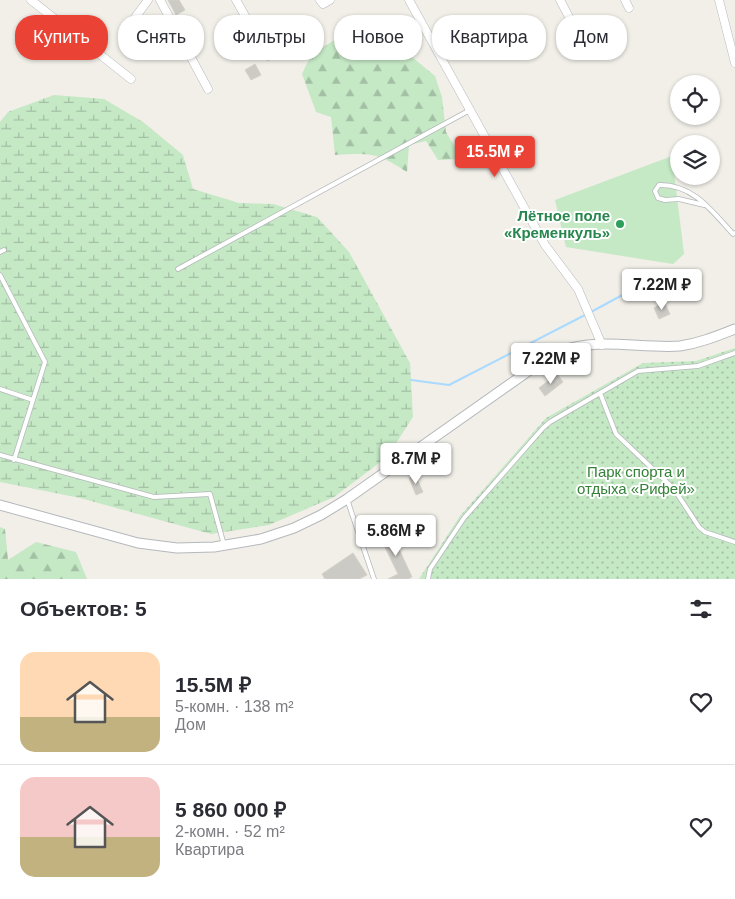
<!DOCTYPE html>
<html lang="ru">
<meta charset="utf-8">
<style>
body{margin:0;font-family:Helvetica,sans-serif;background:#f2f2f3;color:#2b2b33;height:100vh;display:flex;flex-direction:column;font-size:19px;white-space:nowrap}
*{box-sizing:border-box;margin:0}
p{font-size:16px;color:#7c7c81}
.icon{flex:none;width:28px;height:28px;fill:none;stroke:currentColor;stroke-width:2;stroke-linecap:round;stroke-linejoin:round}
.map{position:relative;height:579px;overflow:hidden}
.side{display:flex;flex-direction:column;background:#fff;flex:1}
.side>*{flex:none}
.top-card{position:absolute;left:15px;top:15px;width:705px;height:45px;display:flex;gap:10px}
.buttons{position:absolute;left:670px;top:75px;display:grid;gap:10px}
.buttons a{display:grid;place-items:center;width:50px;height:50px;border-radius:50%;background:#fff;box-shadow:0 1px 4px #0004;font-size:25px}
.price{position:absolute;translate:-50% -42px;padding:0 11px;border-radius:5px;background:#fff;color:#222;font-size:16px;line-height:32px;filter:drop-shadow(0 1px 2px #0008)}
.price::after{content:'';position:absolute;left:50%;top:30px;width:15px;height:11px;margin-left:-8px;background:inherit;clip-path:polygon(0 0,100% 0,50% 100%)}
.price.current{background:#ea4335;color:#fff}
ul{padding:0;list-style:none}
li{display:flex;align-items:center;gap:15px;height:125px;padding:0 20px}
li+li{border-top:1px solid #e1e1e2}
li span{display:grid;place-items:center;flex:none;width:140px;height:100px;border-radius:15px;color:#555}
li>.icon{margin-inline-start:auto}
span .icon{width:60px;height:60px;fill:#fffc;stroke-width:1}
li b{font-size:21px}
h2{display:flex;justify-content:space-between;align-items:center;height:60px;padding:0 20px;font-size:21px}
.tag{padding:0 18px;border-radius:20px;background:#fff;box-shadow:0 1px 4px #0004;font-size:18px;line-height:45px}
.tag.current{background:#ea4335;color:#fff}
.map>svg:first-child{display:block}
.forest{fill:url(#forest-firs)}
.wetland{fill:url(#wetland-marsh)}
.park{fill:url(#park-dots)}
.pitch{fill:#c5e8c5}
.lines{fill:none;stroke-linecap:round;stroke-linejoin:round}
.stream{stroke:#aadaff;stroke-width:2}
.building{fill:#cccac5;stroke:#d6d1c6}
.service-casing{stroke:#b5b8bc;stroke-width:5.5}
.minor-casing{stroke:#b5b8bc;stroke-width:9}
.tertiary-casing{stroke:#b5b8bc;stroke-width:11}
.service{stroke:#fff;stroke-width:4}
.minor{stroke:#fff;stroke-width:8}
.tertiary{stroke:#fff;stroke-width:9}
.leisure-dot{fill:#2e9e5b;stroke:#fff;stroke-width:2}
.labels{text-anchor:middle;dominant-baseline:central;stroke-width:4;stroke-linejoin:round;paint-order:stroke}
.leisure-label{font-size:15px;font-weight:bold;fill:#27864d;stroke:#fff;text-anchor:end}
.park-label{font-size:15px;fill:#348238;stroke:#fff}
</style>
<div class="map">
<svg width="735" height="579" viewBox="0 0 735 579">
<defs>
<pattern id="forest-firs" width="22" height="20" patternUnits="userSpaceOnUse" patternTransform="scale(1.25)"><rect width="22" height="20" fill="#c5e8c5"/><path d="M5 1l3.5 6h-7zM16 11l3.5 6h-7z" fill="#a3c0a4"/></pattern>
<pattern id="wetland-marsh" width="20" height="14" patternUnits="userSpaceOnUse" patternTransform="scale(1.25)"><rect width="20" height="14" fill="#c5e8c5"/><path d="M1 5h8M5 5V1M11 12h8M15 12V8" fill="none" stroke="#a3c0a4"/></pattern>
<pattern id="park-dots" width="8" height="8" patternUnits="userSpaceOnUse" patternTransform="scale(1.25)"><rect width="8" height="8" fill="#c5e8c5"/><path d="M2 2h.1M6 6h.1" fill="none" stroke="#a3c0a4" stroke-width="1.8" stroke-linecap="round"/></pattern>
</defs>
<rect width="100%" height="100%" fill="#f1efe8"/>
<!-- forest -->
<path class="forest" d="M384,27L412,57L435,76L442,97L446,132L462,159L438,160L426,141L409,145L407,172C376,152 371,153 335,155L331,117L316,112L302,74L311,55L347,32Z
M0,527L5,529L8,560L36,542L76,552L87,579H0Z"/>
<!-- wetland -->
<path class="wetland" d="M54,95L104,99L143,122L183,155L193,189L239,203L273,204L317,217L349,252L410,363L413,417L387,457L334,497L269,525L211,534L80,498L0,482V122L8,112Z"/>
<!-- park -->
<path class="park" d="M735,348V579H419L460,516L546,418L643,363L696,361Z"/>
<!-- pitch -->
<path class="pitch" d="M672,156L684,254L673,264L566,247L555,200Z"/>
<g class="lines">
<!-- stream -->
<path class="stream" d="M591,312L626,293
M411,380L449,385L587,314"/>
</g>
<!-- building -->
<path class="building" d="M168,0H179L185,10L176,15Z
M255,64L261,75L251,80L245,70Z
M664,302L670,314L659,319L654,308Z
M557,374L563,382L545,396L539,388Z
M415,475L423,492L416,495L409,478Z
M391,532L412,577L408,579H388L398,574L380,537Z
M353,553L367,575L359,579H325L322,574Z"/>
<g class="lines">
<!-- service casing -->
<g class="service-casing">
<path id="service" d="M704,205L679,199L665,200L658,198L655,191L659,185C693,184 712,211 733,234L735,233
M0,252L4,250
M178,269L470,110
M0,275L45,362L14,460
M0,389L33,400
M600,393L616,434L674,489L699,527L705,532L735,542
M0,455L154,497L210,494L224,545
M347,499L374,579
M428,579L430,569L464,518L543,428L550,422L638,371L698,366L735,353"/>
</g>
<!-- minor casing -->
<g class="minor-casing">
<path id="minor" d="M31,0L131,79
M160,0L208,89
M236,0L268,56
M320,0L323,4L330,0
M409,0L545,245L578,289L602,345
M560,0L578,34
M625,0L629,8
M719,0L735,63
M131,23L148,0"/>
</g>
<!-- tertiary casing -->
<g class="tertiary-casing">
<path id="tertiary" d="M0,505L138,543L177,548L214,547L261,539L294,528L321,515L347,499L544,360C550,357 556,354 561,351C597,337 643,349 680,346C700,343 717,336 735,329"/>
</g>
<!-- service -->
<use href="#service" class="service"/>
<!-- minor -->
<use href="#minor" class="minor"/>
<!-- tertiary -->
<use href="#tertiary" class="tertiary"/>
</g>
<!-- markers -->
<circle class="leisure-dot" cx="620" cy="224" r="5"/>
<g class="labels">
<!-- leisure labels -->
<g class="leisure-label">
<text x="610" y="215">Лётное поле<tspan x="610" dy="17">«Кременкуль»</tspan></text>
</g>
<!-- park labels -->
<g class="park-label">
<text x="636" y="471">Парк спорта и<tspan x="636" dy="17">отдыха «Рифей»</tspan></text>
</g>
</g>
</svg>
<div class="buttons">
<a><svg class="icon" aria-label="locate" viewBox="0 0 24 24"><circle cx="12" cy="12" r="6"/><path d="M12 2v4M12 18v4M2 12h4M18 12h4"/></svg></a>
<a><svg class="icon" aria-label="layers" viewBox="0 0 24 24"><path d="M12 4l9 5-9 5-9-5zM3 14l9 5 9-5"/></svg></a>
</div>
<b class="price current" style="left:495px;top:178px">15.5M ₽</b>
<b class="price" style="left:662px;top:311px">7.22M ₽</b>
<b class="price" style="left:551px;top:385px">7.22M ₽</b>
<b class="price" style="left:416px;top:485px">8.7M ₽</b>
<b class="price" style="left:396px;top:557px">5.86M ₽</b>
<div class="top-card">
<a class="tag current">Купить</a>
<a class="tag">Снять</a>
<a class="tag">Фильтры</a>
<a class="tag">Новое</a>
<a class="tag">Квартира</a>
<a class="tag">Дом</a>
</div>
</div>
<section class="side">
<h2>Объектов: 5<svg class="icon" aria-label="filters" viewBox="0 0 24 24"><path d="M4 7h16M4 17h16"/><circle cx="9" cy="7" r="2"/><circle cx="15" cy="17" r="2"/></svg></h2>
<ul>
<li><span style="background:linear-gradient(#ffd9b3 65%,#c2b280 0)"><svg class="icon" aria-label="home" viewBox="0 0 24 24"><path d="M3 11l9-7 9 7M6 9v11h12V9"/></svg></span><div><b>15.5M ₽</b><p>5-комн. · 138 m²</p><p>Дом</p></div><svg class="icon" aria-label="heart" viewBox="0 0 24 24"><path d="M12 20l-8-8c-3-5 5-10 8-4 3-6 11-1 8 4z"/></svg></li>
<li><span style="background:linear-gradient(#f6c9c9 60%,#c2b280 0)"><svg class="icon" aria-label="home" viewBox="0 0 24 24"><path d="M3 11l9-7 9 7M6 9v11h12V9"/></svg></span><div><b>5 860 000 ₽</b><p>2-комн. · 52 m²</p><p>Квартира</p></div><svg class="icon" aria-label="heart" viewBox="0 0 24 24"><path d="M12 20l-8-8c-3-5 5-10 8-4 3-6 11-1 8 4z"/></svg></li>
</ul>
</section>
